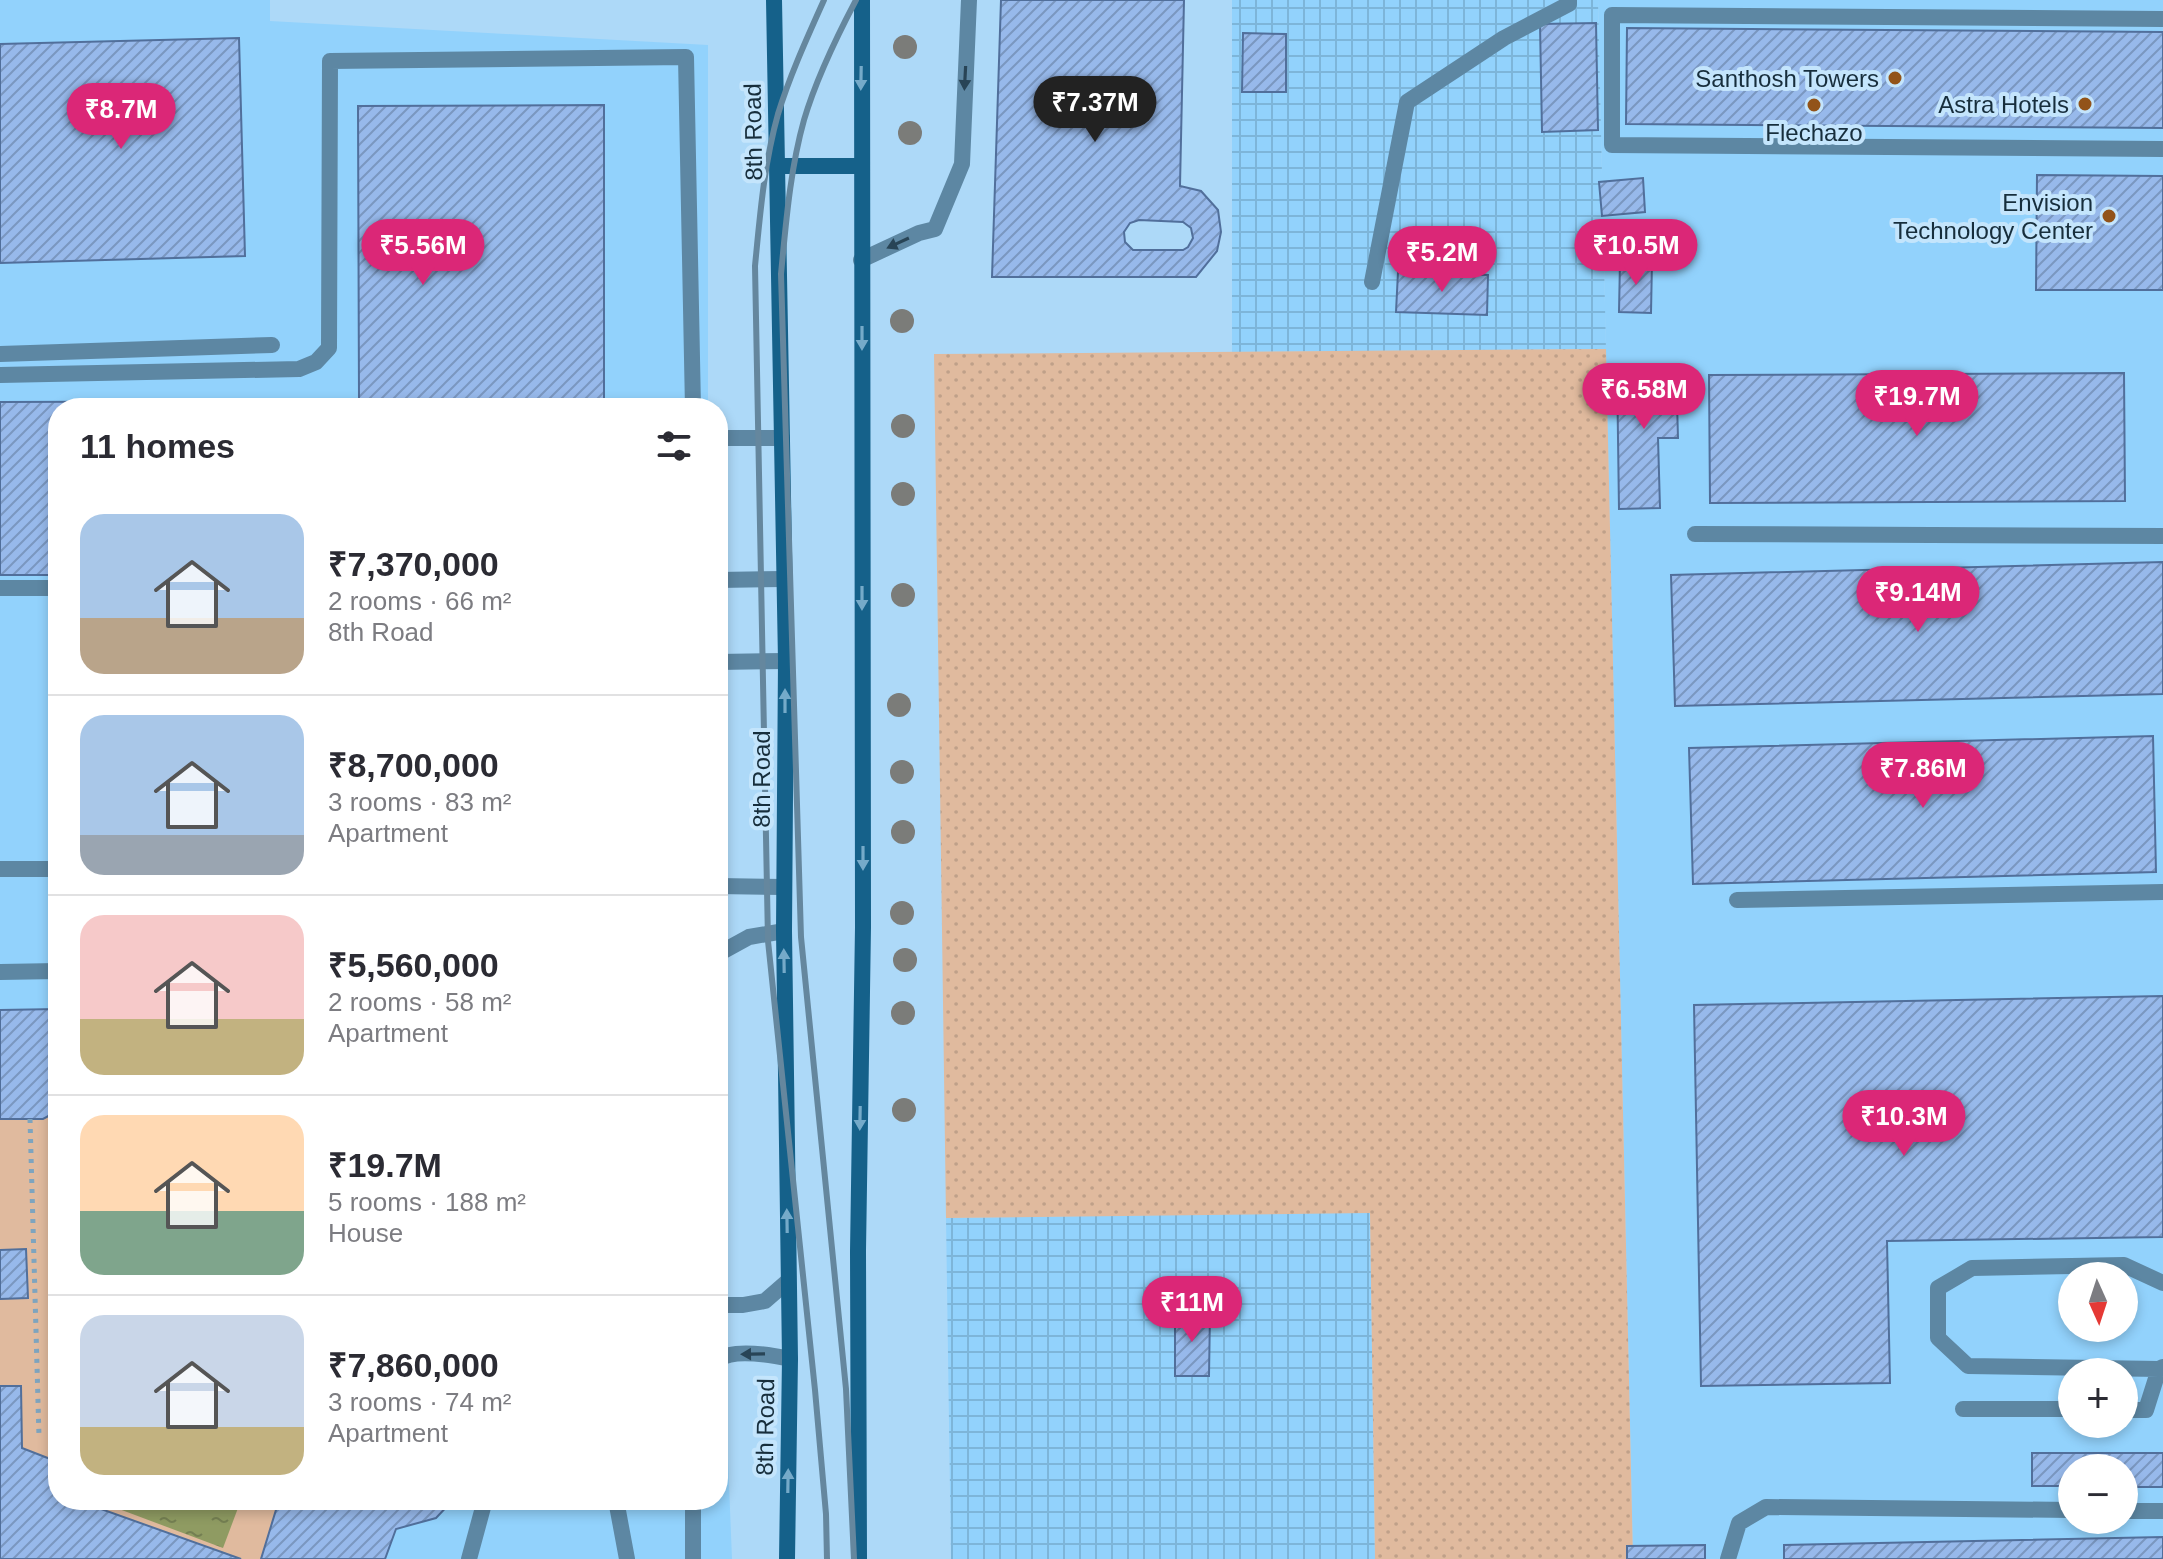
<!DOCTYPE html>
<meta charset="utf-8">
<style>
body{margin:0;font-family:Helvetica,sans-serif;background:#f2f2f3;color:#2b2b33;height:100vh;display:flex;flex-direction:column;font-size:30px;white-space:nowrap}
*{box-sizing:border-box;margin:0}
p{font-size:26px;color:#7c7c81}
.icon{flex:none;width:44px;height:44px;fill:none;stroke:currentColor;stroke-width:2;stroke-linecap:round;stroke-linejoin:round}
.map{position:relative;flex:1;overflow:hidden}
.details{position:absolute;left:48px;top:398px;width:680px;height:1112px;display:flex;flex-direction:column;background:#fff;border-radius:32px;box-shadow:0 4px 12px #0003}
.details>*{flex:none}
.needle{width:52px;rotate:177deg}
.buttons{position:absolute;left:2058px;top:1262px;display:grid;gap:16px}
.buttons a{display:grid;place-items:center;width:80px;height:80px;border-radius:50%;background:#fff;box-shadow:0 4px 12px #0003;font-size:40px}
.price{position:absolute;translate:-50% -68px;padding:0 18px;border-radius:28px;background:#db2777;color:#fff;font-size:26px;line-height:52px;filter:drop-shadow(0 2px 4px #0008)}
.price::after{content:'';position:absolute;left:50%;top:48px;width:24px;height:18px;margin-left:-12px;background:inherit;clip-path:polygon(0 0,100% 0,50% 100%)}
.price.current{background:#222;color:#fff}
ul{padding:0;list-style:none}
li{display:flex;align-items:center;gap:24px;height:200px;padding:0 32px}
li+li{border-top:2px solid #e1e1e2}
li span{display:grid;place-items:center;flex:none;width:224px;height:160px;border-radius:24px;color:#555}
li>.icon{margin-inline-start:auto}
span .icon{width:96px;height:96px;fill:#fffc;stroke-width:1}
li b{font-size:34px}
h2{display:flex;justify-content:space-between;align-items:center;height:96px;padding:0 32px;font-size:34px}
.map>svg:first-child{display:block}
.built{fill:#92d2fc;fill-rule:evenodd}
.industrial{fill:url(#industrial-grid)}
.grass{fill:url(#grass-dots)}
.green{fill:#e0ba9e}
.water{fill:url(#water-ripples)}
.building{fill:url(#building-hatch);stroke:#516f9b;stroke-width:2;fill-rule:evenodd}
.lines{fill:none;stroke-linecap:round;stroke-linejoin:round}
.path{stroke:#7ea4be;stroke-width:5;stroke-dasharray:4 6;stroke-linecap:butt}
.lane{stroke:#5d87a3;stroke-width:16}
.secondary{stroke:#15618a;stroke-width:16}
.rail{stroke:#65879e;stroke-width:6}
.tree{fill:#7b7c79}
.oneway{fill:#75aac9}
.oneway2{fill:#284456}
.poi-dot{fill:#925319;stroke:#c4e5fc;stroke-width:3}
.labels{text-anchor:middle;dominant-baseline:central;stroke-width:8;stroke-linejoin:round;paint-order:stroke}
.poi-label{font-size:24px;fill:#172e3c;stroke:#c4e5fc;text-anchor:end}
.street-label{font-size:24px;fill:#172e3c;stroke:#c4e5fc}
</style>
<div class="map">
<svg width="2163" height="1559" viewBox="0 0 2163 1559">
<defs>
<pattern id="industrial-grid" width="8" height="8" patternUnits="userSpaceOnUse" patternTransform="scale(2)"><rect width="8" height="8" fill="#92d2fc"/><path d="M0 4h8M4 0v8" fill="none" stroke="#7db5d9"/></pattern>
<pattern id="grass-dots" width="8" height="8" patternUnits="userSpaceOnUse" patternTransform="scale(2)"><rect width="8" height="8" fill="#e0ba9e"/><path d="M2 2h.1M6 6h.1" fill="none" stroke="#bfa089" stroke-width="1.8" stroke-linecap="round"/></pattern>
<pattern id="water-ripples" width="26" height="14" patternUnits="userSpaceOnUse" patternTransform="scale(2)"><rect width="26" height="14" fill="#8f9b62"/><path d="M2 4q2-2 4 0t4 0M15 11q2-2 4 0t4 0" fill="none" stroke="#747f52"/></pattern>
<pattern id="building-hatch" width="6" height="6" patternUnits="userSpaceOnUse" patternTransform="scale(2)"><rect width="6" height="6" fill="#97b9eb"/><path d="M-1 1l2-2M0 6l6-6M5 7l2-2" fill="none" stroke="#7a97c0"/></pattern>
</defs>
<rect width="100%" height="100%" fill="#add9f8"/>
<!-- built -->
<path class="built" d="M0,0H270V21L708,45V408H58V1500H718V1207L732,1559H0Z
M1598,0H2163V1559H1633ZM2072,1276H2124V1328H2072ZM2072,1372H2124V1424H2072ZM2072,1468H2124V1520H2072Z"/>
<!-- industrial -->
<path class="industrial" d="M1232,0H1598L1606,349L1232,352Z
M1370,1212L1375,1559H951L946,1218Z"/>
<!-- grass -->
<path class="grass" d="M1606,349L1633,1559H1375L1370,1213L946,1218L934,354Z"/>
<!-- green -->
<path class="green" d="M58,1111V1462L22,1448L21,1387L0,1386V1119H43Z
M76,1500H279L261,1559H241Z"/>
<!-- water -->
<path class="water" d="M95,1500H241L223,1548Z"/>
<!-- building -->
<path class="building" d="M1001,0H1184L1180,186L1201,191L1218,210L1221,232L1217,251L1196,277H992ZM1139,220L1183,222L1191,228L1193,238L1188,247L1183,250H1133L1125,242L1124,232L1130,223Z
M1596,23L1598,130L1542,132L1540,24Z
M1627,28L2163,32V128L1626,124Z
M1243,33L1286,34V92H1242Z
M239,38L245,256L0,263V44Z
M604,105V408H58V575H0V402L359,401L358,106Z
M2037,175L2163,176V290H2036Z
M1643,178L1645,212L1602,216L1599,182Z
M1620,261L1652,262L1651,313L1619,312Z
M1398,272L1488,275L1487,315L1396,312Z
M1617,366H1676L1678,438H1658L1660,508L1619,509Z
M2124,373L2125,501L1710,503L1709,375Z
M2163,562V694L1675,706L1671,575Z
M2153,736L2156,872L1693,884L1689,748Z
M2163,996V1237L1887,1241L1890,1383L1701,1386L1694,1005Z
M58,1009V1111L43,1119H0V1010Z
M26,1249L28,1298L0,1299V1250Z
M1175,1313H1210L1209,1376H1175Z
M0,1386H21L22,1448L58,1462V1500H76L241,1559H0Z
M2032,1453H2163V1487H2124V1468H2072V1486H2032Z
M279,1500H453L436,1518L396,1529L385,1559H261Z
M2163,1537V1559H1784V1545Z
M1705,1545V1559H1627V1546Z"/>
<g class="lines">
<!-- path -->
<path class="path" d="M30,1119L39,1437"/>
<!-- lane -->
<path class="lane" d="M2163,19L1612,15V145L2163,149
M861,260L919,233L935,229L962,164L969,0
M1372,282L1407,102L1504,38L1569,4V0
M0,354L272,345
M0,375L299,369L316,362L329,348L330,61L686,57L693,408
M718,438H782
M1695,534L2163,536
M718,580L784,579
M0,588H58
M718,662L786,661
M0,869H58
M718,886L784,887
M1737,900L2163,892
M718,954L749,937L784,931
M0,972L58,971
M2163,1283L2124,1265L1972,1268L1938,1288V1338L1968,1366L2159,1369L2163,1367
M718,1305H743L765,1301L788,1281
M718,1360C733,1348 771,1355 790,1359
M1963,1409H2072
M2124,1410H2146L2159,1369
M616,1500L627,1559
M693,1500V1559
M2124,1511H2163
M469,1559L485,1500
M1728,1559L1739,1523L1766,1507L2072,1510"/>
<!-- secondary -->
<path class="secondary" d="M774,0L786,661L784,931L790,1359L787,1559
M777,166H861
M859,1559L858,1251L863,927L862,0"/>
<!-- rail -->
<path class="rail" d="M824,0C807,38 790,75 778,114C764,164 760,215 755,266L768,941L815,1390L826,1514L827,1559
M854,1559L846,1389L801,937L781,274C786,223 790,170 804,120C816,79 836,38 856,0"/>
</g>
<!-- trees -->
<g class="tree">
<circle cx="905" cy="47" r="12"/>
<circle cx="910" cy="133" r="12"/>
<circle cx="902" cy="321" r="12"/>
<circle cx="903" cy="426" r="12"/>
<circle cx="903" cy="494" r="12"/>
<circle cx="903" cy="595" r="12"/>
<circle cx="899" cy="705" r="12"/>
<circle cx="902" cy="772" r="12"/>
<circle cx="903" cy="832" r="12"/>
<circle cx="902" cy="913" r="12"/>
<circle cx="905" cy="960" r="12"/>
<circle cx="903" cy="1013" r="12"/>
<circle cx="904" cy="1110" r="12"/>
</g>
<!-- one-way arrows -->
<defs><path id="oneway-solid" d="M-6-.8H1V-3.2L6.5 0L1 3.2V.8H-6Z" transform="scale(2)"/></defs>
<g class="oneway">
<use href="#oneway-solid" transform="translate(861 78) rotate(91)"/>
<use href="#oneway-solid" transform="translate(862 338) rotate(90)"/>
<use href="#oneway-solid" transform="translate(862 598) rotate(90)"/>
<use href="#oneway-solid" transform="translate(785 701) rotate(-90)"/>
<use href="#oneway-solid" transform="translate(863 858) rotate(90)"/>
<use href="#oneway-solid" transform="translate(784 961) rotate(-91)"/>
<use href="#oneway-solid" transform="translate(860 1118) rotate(91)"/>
<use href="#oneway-solid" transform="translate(787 1221) rotate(-91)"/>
<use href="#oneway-solid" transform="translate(788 1481) rotate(-89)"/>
</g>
<g class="oneway2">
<use href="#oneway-solid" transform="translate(965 78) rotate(93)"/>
<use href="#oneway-solid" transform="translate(898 243) rotate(155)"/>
<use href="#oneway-solid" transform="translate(753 1354) rotate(179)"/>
</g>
<!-- markers -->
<g class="poi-dot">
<circle cx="1895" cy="78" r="8"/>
<circle cx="2085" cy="104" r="8"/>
<circle cx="1814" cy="105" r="8"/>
<circle cx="2109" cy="216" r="8"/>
</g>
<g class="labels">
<!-- poi labels -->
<g class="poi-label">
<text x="1879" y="78">Santhosh Towers</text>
<text x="2069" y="104">Astra Hotels</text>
<text x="1814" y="132" text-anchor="middle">Flechazo</text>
<text x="2093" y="202">Envision<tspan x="2093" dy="28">Technology Center</tspan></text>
</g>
<!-- street labels -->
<g class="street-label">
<text transform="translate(753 132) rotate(-91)">8th Road</text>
<text transform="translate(761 779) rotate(-90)">8th Road</text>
<text transform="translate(765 1427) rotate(-89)">8th Road</text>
</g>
</g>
</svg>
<div class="buttons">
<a><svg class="needle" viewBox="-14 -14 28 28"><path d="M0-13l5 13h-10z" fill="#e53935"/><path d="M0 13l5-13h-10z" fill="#7c7c81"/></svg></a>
<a>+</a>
<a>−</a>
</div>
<b class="price current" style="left:1095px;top:144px">₹7.37M</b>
<b class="price" style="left:121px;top:151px">₹8.7M</b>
<b class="price" style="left:423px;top:287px">₹5.56M</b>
<b class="price" style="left:1636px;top:287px">₹10.5M</b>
<b class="price" style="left:1442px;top:294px">₹5.2M</b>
<b class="price" style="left:1644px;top:431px">₹6.58M</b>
<b class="price" style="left:1917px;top:438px">₹19.7M</b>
<b class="price" style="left:1918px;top:634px">₹9.14M</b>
<b class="price" style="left:1923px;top:810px">₹7.86M</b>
<b class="price" style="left:1904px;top:1158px">₹10.3M</b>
<b class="price" style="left:1192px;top:1344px">₹11M</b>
<section class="details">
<h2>11 homes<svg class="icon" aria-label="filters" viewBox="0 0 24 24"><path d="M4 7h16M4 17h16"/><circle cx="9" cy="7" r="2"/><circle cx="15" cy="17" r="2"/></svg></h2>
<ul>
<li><span style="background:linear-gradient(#a9c7e8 65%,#b9a48a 0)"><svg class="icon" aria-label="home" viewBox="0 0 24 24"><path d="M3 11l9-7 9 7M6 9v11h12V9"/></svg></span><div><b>₹7,370,000</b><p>2 rooms · 66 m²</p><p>8th Road</p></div></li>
<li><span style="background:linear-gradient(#a9c7e8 75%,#9aa5b1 0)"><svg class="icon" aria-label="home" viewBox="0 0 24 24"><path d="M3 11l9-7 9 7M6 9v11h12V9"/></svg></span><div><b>₹8,700,000</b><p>3 rooms · 83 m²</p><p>Apartment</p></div></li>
<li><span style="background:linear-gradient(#f6c9c9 65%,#c2b280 0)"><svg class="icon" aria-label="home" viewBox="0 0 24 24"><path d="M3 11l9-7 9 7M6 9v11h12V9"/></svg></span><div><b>₹5,560,000</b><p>2 rooms · 58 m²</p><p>Apartment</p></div></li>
<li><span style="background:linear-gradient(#ffd9b3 60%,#7fa58c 0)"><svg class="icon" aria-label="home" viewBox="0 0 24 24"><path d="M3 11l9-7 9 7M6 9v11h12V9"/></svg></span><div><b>₹19.7M</b><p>5 rooms · 188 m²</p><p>House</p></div></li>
<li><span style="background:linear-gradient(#c9d6e8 70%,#c2b280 0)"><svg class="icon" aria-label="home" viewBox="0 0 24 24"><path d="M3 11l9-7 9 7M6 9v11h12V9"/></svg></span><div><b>₹7,860,000</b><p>3 rooms · 74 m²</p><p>Apartment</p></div></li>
</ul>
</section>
</div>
